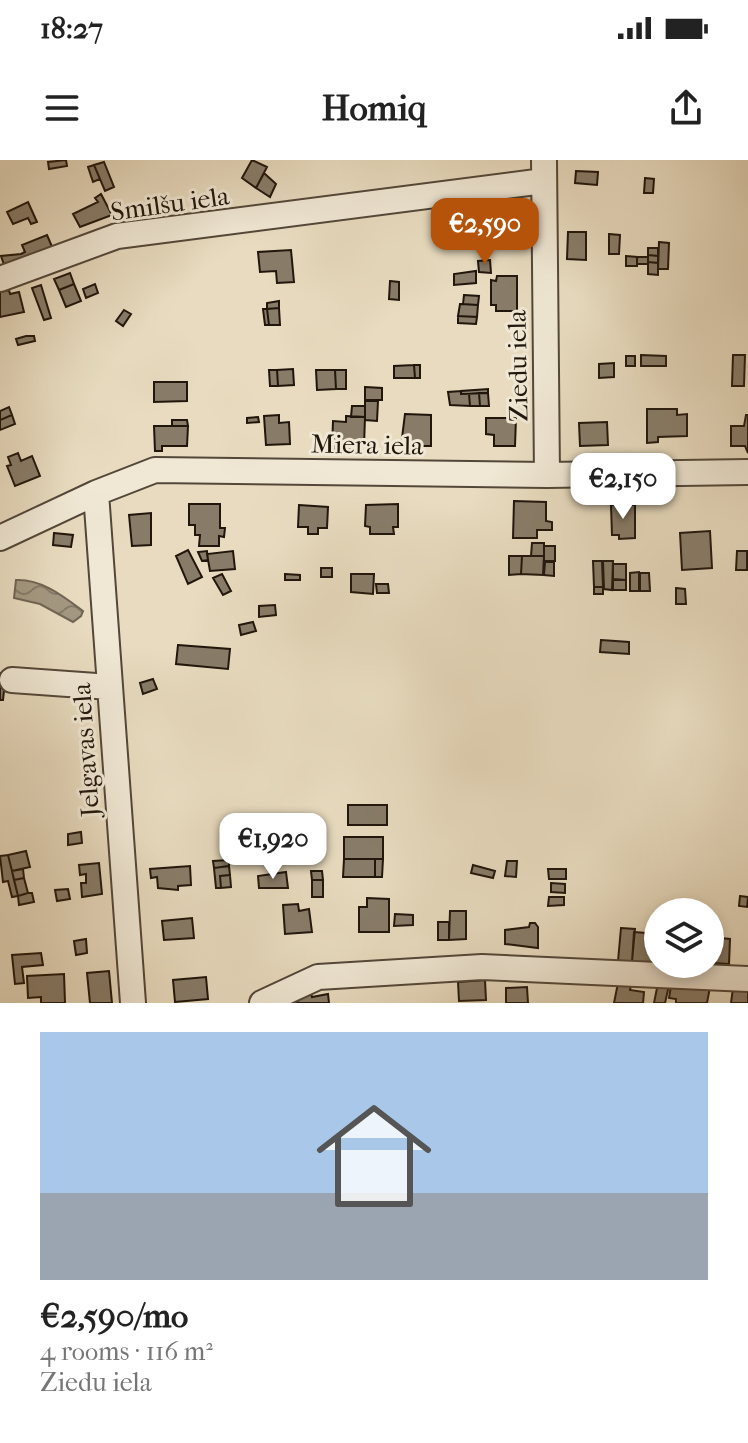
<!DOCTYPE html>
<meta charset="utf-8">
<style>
body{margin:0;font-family:"IM FELL French Canon",serif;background:#f2f2f2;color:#222;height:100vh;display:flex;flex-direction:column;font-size:30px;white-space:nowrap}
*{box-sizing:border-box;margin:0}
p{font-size:26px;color:#767676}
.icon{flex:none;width:44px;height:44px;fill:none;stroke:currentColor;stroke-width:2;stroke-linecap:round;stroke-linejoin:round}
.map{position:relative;height:843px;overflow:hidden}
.drawer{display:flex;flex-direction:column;background:#fff;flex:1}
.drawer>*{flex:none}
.buttons{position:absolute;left:644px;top:738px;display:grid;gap:16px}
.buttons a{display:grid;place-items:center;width:80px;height:80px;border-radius:50%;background:#fff;box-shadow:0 4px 12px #0003;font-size:40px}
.price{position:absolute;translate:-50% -68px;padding:0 18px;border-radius:16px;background:#fff;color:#222;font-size:26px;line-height:52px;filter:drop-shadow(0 2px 4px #0008)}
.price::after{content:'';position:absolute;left:50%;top:48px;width:24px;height:18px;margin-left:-12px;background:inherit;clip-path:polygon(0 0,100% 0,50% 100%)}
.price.selected{background:#b45309;color:#fff}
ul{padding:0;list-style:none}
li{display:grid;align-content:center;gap:16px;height:424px;padding:0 40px}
li span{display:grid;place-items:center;height:248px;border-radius:0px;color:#555}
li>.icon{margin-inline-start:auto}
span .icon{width:144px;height:144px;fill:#fffc;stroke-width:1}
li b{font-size:34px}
.status{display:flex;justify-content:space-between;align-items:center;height:56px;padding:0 40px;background:#fff;direction:ltr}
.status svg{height:22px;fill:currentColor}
header{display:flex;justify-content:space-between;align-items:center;height:104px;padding:0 40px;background:#fff;font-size:36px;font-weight:700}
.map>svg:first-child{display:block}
.water{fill:url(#water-waves);stroke:#706453;stroke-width:2}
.building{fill:#887c69;stroke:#21160c;stroke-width:2}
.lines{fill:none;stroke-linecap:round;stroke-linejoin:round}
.street-casing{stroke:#534739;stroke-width:28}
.street{stroke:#f0e8d5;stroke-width:24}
.labels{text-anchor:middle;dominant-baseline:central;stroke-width:6;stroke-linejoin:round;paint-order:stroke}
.street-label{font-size:26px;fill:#21160c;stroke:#f0e8d5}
</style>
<div class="status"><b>18:27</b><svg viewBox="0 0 49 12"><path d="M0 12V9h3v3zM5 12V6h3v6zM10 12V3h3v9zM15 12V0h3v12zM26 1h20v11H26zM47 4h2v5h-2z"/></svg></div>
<header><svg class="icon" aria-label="menu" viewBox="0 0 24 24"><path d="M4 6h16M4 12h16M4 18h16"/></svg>Homiq<svg class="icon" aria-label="share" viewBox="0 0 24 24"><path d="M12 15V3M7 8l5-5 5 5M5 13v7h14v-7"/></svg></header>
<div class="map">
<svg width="748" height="843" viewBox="0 0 748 843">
<defs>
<pattern id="water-waves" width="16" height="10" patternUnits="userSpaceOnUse" patternTransform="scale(2)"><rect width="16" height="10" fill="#a49882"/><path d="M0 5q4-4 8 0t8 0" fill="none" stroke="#857b69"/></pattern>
</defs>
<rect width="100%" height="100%" fill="#e8dbbf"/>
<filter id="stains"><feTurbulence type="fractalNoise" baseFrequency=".0025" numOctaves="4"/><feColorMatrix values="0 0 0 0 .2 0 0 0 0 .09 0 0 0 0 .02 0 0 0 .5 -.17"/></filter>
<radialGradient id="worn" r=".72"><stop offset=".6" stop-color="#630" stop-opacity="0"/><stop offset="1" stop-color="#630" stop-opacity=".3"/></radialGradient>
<!-- water -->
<path class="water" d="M16,420C42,419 63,436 83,451L81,456L73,462L40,444L14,438Z"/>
<!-- building -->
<path class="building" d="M66,0L67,6L49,9L48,2Z
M252,0L267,7L256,28L242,18Z
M104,2L114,27L105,31L94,5Z
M94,5L100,19L93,22L88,7Z
M576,11L598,12L597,25L575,23Z
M264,13L276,24L270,37L256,28Z
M645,18L654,19L653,33H644Z
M101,34L112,55L80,67L73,54L98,42L95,38Z
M28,42L37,62L31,64L28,58L13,64L7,52Z
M568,72H586V100L567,99Z
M609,74L620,75L619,94H609Z
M47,75L56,96L6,110L1,96L21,94L25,92L22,85Z
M659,82L669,83L668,109H658Z
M648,88H658V96L648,95Z
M291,90L294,122L277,123L276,111L260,112L258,92Z
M648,95L658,96V103L648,102Z
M626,96L637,97V106H626Z
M637,97H648V104H637Z
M490,100L491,113L479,112L478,101Z
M648,102L658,103V115L648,114Z
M476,111V123L454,125V114Z
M70,113L74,124L59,130L54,119Z
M497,116H517V151H496V145H491V120L496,121Z
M390,121L399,122V140L389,139Z
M74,124L81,141L66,147L59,130Z
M95,124L98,133L86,138L83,129Z
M41,125L51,158L44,160L32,128Z
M9,130L10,134L19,132L24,152L0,157V132Z
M464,135L479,136L478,145L463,144Z
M279,141V148L267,149V143Z
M460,144L478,145L477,157L458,156Z
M279,148L280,165H269L267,149Z
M263,149H267L269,165H265Z
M124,150L131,154L123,166L116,161Z
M458,156L477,157L476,164L458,163Z
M26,176H34L35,181L18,185L16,179Z
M641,195L666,196V206H641Z
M733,195H745L744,226H732Z
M626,196H635V206H626Z
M614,203V217L599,218V204Z
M414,205L415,218H394V206Z
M414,205H420V218H415Z
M293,209L294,225L278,226L277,210Z
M269,210H277L278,226H270Z
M316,210H335L336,229L317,230Z
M335,210H346V229H336Z
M154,222H187V241L154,242Z
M365,227L382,228V240H365Z
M488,229V233L461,234V231Z
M461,231V234H469L470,246L450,245L448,232Z
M479,233L480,246H470L469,234Z
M479,233H488L489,246H480Z
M365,241H378L377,261L365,260Z
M352,246H365V257H351Z
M9,247L12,255L0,260V251Z
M647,249H677V255L687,254V276L658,277V282L647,283Z
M405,254L431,255V286H401Z
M12,255L15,264L0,270V260Z
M279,255V263L289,262L290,284L266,285L264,256Z
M746,255H748V293L745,286H731V266H744Z
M346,256L365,257L364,286H357L356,294L332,289L333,261L346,262Z
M258,257L259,262L247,263V258Z
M486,258H516L515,286H494V275L486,274Z
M172,260H187L188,266H172Z
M607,262L608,285L580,286L579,263Z
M154,266H188L187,286H162V291H155Z
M18,293L21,301L32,296L40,316L15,326L7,306L11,305L8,297Z
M514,341L546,342V361L552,362V370H537V378H513Z
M189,344H220V368H225L224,377L219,376V386H199L200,375H195V365H189Z
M398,344V367H393L394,374H370V367L365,366L366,345Z
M299,345L328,347L327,368H318V374H308V367H298Z
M611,345H635V378L619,379V375H612Z
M151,353V385L132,386L129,355Z
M710,371L712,408L682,410L680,373Z
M54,373L73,375L71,387L53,385Z
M532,383H544V396H531Z
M544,386H555V401H544Z
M188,390L202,417L188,424L176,396Z
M207,391L208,400L202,401L198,392Z
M233,391L235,409L210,411L207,394Z
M737,391H747V410H736Z
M509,396H522L521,414L509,415Z
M522,396H544L543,415L521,414Z
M593,401H602L603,427H594Z
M603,401H613L612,430L604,429Z
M545,402H554V416L544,415Z
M613,404H626V420L613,419Z
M321,408H332V417H321Z
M639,412V431H630V413Z
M640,413H649L650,431H640Z
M222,414L231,431L223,435L213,418Z
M285,414L300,415V420H285Z
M351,414H374L373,434L351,432Z
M613,420H626V430H613Z
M376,424H388L389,433H377Z
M594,427H603V434H594Z
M676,428L685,429L686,444H676Z
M275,445L276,455L259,457V446Z
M253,462L256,471L241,475L239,465Z
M601,480L629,482V494L600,492Z
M178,485L230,489L228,509L176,504Z
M0,513H6L3,540H0Z
M153,519L157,529L143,534L140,523Z
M348,645H387V665H348Z
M81,672L82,683L68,685V674Z
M344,677H383V699H344Z
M26,691L30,707L12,711L8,695Z
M8,695L12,711L18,736L12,737L8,721L3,722L0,696Z
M344,699H375V717H343Z
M375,699H383L382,717H375Z
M229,700V706L214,708L213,701Z
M507,701H517L516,717L505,716Z
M99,703L102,734L82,737L81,723H86V714L80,715L79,705Z
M473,705L495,711L493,718L471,713Z
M190,706L191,725L178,726V730L158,728L157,717L151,718L150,709Z
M229,706L230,715L220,716L221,728H216L214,708Z
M23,709L24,718L14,720L12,711Z
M548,709H566V719H549Z
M311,711H322L323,720H312Z
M286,712L288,728H259L258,716Z
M230,715L231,727L221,728L220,716Z
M24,718L28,733L18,736L14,720Z
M312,720H323V737H312Z
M551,723L565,724V733L551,732Z
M68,729L70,739L57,741L55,730Z
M28,733H32L34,742L19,745L18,736Z
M740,736L748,737L747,747L739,746Z
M549,737H564V745L548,746Z
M367,738L389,739V772H359V747H367Z
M298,744L299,751L309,749L312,772L285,774L283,745Z
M450,751H466V779L449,780Z
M395,754L413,755V765L394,766Z
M192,758L194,778L164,780L162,761Z
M438,762H449V780H438Z
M530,763H535L538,767V788L505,784V770L529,767Z
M621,768L635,769L632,802L618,801Z
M634,772L658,774L655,803L632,802Z
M710,777L730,779L729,804L713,803Z
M86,779L87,793L76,795L74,781Z
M41,793L43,805L22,807L24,823L15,824L12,795Z
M109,811L112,843H90L87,813Z
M64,814L65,843H41V837L28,838L27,816Z
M206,817L208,839L175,842L173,820Z
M619,818L632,820L630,830L644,832L643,843H614Z
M659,818L670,821L665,843H654Z
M485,820L486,840L459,841L458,822Z
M672,820L710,827L707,843H676V839L669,838Z
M527,827L528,843H506V828Z
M733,828L748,830V843H731Z
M311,834L312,837L328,834L329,843H296L302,836Z"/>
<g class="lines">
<!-- street casing -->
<g class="street-casing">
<path id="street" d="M544,0L547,315
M0,119L117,76L544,21
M96,333L133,843
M0,378L96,333L155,310L547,315L748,312
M12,520L110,527
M262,843L318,817L482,807L748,819"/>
</g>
<!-- street -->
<use href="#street" class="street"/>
</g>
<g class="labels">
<!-- street labels -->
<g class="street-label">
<text transform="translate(170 44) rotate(-8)">Smilšu iela</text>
<text transform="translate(518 206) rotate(-91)">Ziedu iela</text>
<text transform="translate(367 285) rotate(1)">Miera iela</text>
<text transform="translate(86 590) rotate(-94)">Jelgavas iela</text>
</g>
</g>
<rect width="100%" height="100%" filter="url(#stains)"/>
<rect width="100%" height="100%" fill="url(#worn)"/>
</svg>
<div class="buttons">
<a><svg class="icon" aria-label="layers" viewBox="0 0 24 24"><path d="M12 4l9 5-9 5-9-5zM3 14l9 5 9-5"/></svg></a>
</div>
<b class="price selected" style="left:485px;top:106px">€2,590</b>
<b class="price" style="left:623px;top:361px">€2,150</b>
<b class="price" style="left:273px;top:721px">€1,920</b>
</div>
<section class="drawer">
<ul>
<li><span style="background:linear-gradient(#a9c7e8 65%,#9aa5b1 0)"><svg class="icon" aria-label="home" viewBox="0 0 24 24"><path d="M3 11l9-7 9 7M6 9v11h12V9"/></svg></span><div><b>€2,590/mo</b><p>4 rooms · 116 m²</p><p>Ziedu iela</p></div></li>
</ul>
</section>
